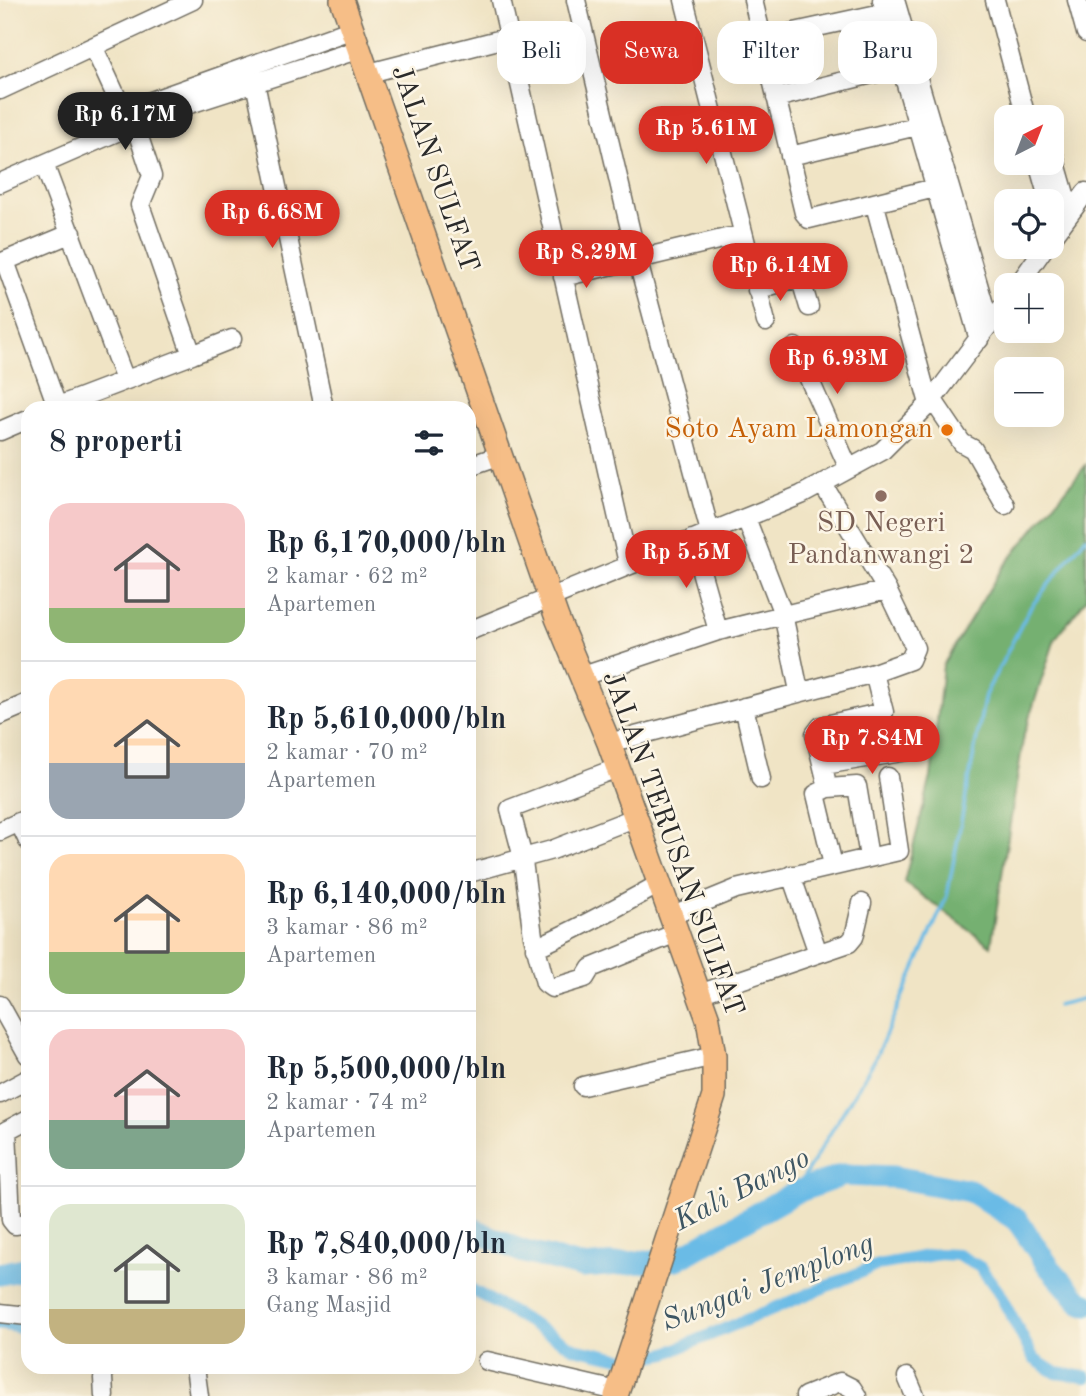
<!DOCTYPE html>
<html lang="id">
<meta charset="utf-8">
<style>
body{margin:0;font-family:"Old Standard TT",serif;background:#f2f2f3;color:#1f2937;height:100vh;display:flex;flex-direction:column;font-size:26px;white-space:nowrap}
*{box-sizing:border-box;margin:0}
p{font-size:23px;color:#747a83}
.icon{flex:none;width:38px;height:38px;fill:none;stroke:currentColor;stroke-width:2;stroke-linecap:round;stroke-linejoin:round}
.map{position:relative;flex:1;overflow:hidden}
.side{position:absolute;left:21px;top:401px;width:455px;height:973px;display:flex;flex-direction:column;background:#fff;border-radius:21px;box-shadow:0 7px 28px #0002}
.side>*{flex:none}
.guide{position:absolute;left:497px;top:21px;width:483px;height:63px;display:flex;gap:14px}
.needle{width:46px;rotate:42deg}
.controls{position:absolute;left:994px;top:105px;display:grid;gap:14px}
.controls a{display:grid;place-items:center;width:70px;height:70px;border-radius:14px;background:#fff;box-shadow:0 7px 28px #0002;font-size:35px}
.price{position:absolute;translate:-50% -60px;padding:0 16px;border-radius:24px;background:#d93025;color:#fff;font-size:23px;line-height:46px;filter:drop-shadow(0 2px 4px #0008)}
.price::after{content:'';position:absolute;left:50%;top:42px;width:21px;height:16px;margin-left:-10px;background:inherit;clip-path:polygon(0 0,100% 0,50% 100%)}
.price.selected{background:#222;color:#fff}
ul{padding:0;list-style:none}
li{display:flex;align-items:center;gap:21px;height:175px;padding:0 28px}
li+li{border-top:2px solid #e0e1e3}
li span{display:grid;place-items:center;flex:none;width:196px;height:140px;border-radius:21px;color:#555}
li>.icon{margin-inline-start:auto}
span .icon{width:84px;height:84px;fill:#fffc;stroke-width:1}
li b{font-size:30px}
h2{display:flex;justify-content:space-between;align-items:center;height:84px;padding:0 28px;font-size:30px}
.chip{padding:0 24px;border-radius:21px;background:#fff;box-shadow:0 7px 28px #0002;font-size:24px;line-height:63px}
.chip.selected{background:#d93025;color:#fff}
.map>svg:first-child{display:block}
.forest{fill:#74b071;stroke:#506e4e;stroke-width:2}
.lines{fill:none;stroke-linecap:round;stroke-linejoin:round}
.stream{stroke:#6bbbe6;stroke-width:3.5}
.canal{stroke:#6bbbe6;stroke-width:12}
.river{stroke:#6bbbe6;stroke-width:23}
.minor-casing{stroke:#706c61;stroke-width:21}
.major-casing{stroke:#706c61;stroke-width:26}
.minor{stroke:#fff;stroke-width:18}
.major{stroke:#f6be87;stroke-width:23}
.food-dot{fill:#e8710a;stroke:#fcf5e5;stroke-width:2.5}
.education-dot{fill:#8d6e63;stroke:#fcf5e5;stroke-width:2.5}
.labels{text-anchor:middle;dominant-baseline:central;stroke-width:5;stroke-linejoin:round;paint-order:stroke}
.street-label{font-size:28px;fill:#2b2b2b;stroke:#fcf5e5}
.food-label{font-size:28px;fill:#c56008;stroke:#fcf5e5;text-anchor:end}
.education-label{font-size:28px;fill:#785e54;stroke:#fcf5e5}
.water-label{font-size:30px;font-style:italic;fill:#3e5663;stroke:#fcf5e5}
</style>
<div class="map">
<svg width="1086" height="1396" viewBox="0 0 1086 1396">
<rect width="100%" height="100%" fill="#fcf5e5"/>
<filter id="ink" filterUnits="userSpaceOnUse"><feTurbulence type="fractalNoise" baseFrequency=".0143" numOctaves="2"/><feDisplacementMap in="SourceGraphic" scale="14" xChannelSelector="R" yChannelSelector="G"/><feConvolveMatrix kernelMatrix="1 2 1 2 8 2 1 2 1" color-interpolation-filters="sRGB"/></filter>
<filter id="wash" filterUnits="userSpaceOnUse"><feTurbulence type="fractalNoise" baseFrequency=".00686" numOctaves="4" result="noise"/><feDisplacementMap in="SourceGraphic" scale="28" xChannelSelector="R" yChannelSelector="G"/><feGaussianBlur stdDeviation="1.57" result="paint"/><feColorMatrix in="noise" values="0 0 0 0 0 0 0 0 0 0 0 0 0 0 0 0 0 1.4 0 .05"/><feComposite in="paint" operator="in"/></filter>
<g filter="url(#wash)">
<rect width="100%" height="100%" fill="#f0e4c5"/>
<!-- forest -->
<path class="forest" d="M1086,465V599L1055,639L1024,734L991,946L904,882L931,777L943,665L1002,568Z"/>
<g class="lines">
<!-- stream -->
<path class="stream" d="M1057,1005L1086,998
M794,1193L874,1061L947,896L985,695L1030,608L1086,537"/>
<!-- canal -->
<path class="canal" d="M469,1288L574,1348L629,1360L667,1353L878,1265L938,1254L958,1255L980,1267L998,1291L1034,1359L1056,1373L1086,1377
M0,1324L28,1329"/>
<!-- river -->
<path class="river" d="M469,1227L521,1251L583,1267L677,1259L794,1193L843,1175L894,1177L970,1191L1017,1220L1049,1267L1080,1302L1086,1304
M0,1274L28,1268"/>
</g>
</g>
<g filter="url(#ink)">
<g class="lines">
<!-- minor casing -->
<g class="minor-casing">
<path id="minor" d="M501,0L628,563
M576,0L637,258L710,532
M684,0L766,322
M753,0L804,213L809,219L947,185
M882,0L979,340
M895,0L990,325
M995,0L1026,117
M1077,0L1086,33
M762,39L896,10
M94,48L123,111
M369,73L510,37
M255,83L324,408
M0,90L193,0
M776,98L900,67
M126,110L353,29
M1052,149L1070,212
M790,156L917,126
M1038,163L1049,201
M44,164L125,380
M0,183L126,128
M875,205L929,404
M1052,238L1086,192
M5,261L57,406
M0,263L72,233
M563,277L743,234
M1018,285L1045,247
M757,290L800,277L809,307
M795,347L849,469
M192,355L232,339
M933,400L962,443L973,449L1005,505
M53,408L192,355L140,205L152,176L134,122L360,49
M0,431L28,419
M469,466L501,455
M746,518L783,614L799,691
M692,539L718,631
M469,631L801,495L882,451L929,404L1006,302
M580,677L718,631L887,590
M744,707L761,779
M0,715L28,703
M609,743L874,673L910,660L915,648L887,590L822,483
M824,765L914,750
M617,768L510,809L522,854L533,936L545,983L552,988L585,978L591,968L676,933
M828,788L857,786L869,857
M19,822L28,841
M0,831L28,818
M833,865L816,794L828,788L815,734L821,726L884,712L874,673
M469,873L552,850L634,818
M791,875L818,953
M670,916L736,889L899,851L888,777
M535,948C578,929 618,907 659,884
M699,994L849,943L854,937L862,903
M0,1005L28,1055
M583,1086L714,1056
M0,1094L28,1079
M7,1130L11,1220L15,1225L28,1223
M0,1134L28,1119
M0,1313L28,1316
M487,1361L617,1391
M195,1367L199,1396
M907,1377L915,1396
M103,1378L104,1396
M805,1396L840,1382L852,1388L857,1396"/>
</g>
<!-- major casing -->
<g class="major-casing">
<path id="major" d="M342,0L557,618L609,743L708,1019L714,1056V1096L616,1396"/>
</g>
<!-- minor -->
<use href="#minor" class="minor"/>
<!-- major -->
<use href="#major" class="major"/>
</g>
</g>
<!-- markers -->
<circle class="food-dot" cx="947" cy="430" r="7"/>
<circle class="education-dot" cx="881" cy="496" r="7"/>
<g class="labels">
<!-- street labels -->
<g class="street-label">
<text transform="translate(434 169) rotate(71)">JALAN SULFAT</text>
<text transform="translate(672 844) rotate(70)">JALAN TERUSAN SULFAT</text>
</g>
<!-- food labels -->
<g class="food-label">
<text x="933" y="430">Soto Ayam Lamongan</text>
</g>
<!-- education labels -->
<g class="education-label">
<text x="881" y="524">SD Negeri<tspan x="881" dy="32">Pandanwangi 2</tspan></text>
</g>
<!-- water labels -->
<g class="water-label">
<text transform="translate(742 1190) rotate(-27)">Kali Bango</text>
<text transform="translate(768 1283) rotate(-21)">Sungai Jemplong</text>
</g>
</g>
</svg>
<div class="controls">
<a><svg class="needle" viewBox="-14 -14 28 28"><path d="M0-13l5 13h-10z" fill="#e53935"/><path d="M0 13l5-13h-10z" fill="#747a83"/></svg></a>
<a><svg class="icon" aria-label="locate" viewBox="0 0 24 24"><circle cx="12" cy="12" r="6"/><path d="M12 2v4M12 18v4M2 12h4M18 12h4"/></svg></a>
<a>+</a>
<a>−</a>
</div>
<b class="price selected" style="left:125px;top:152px">Rp 6.17M</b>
<b class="price" style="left:706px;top:166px">Rp 5.61M</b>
<b class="price" style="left:272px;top:250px">Rp 6.68M</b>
<b class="price" style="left:586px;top:290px">Rp 8.29M</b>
<b class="price" style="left:780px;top:303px">Rp 6.14M</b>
<b class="price" style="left:837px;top:396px">Rp 6.93M</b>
<b class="price" style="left:686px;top:590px">Rp 5.5M</b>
<b class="price" style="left:872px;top:776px">Rp 7.84M</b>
<div class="guide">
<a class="chip">Beli</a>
<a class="chip selected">Sewa</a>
<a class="chip">Filter</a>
<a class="chip">Baru</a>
</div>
<section class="side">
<h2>8 properti<svg class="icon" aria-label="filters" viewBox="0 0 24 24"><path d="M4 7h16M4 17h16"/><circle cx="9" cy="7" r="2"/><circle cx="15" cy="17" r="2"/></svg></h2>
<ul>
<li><span style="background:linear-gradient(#f6c9c9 75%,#8fb573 0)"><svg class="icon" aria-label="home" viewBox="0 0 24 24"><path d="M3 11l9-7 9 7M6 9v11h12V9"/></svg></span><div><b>Rp 6,170,000/bln</b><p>2 kamar · 62 m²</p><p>Apartemen</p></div></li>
<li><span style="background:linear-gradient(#ffd9b3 60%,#9aa5b1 0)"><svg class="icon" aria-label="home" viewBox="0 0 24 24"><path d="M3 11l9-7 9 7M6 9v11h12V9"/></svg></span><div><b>Rp 5,610,000/bln</b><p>2 kamar · 70 m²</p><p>Apartemen</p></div></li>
<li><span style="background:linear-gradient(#ffd9b3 70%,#8fb573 0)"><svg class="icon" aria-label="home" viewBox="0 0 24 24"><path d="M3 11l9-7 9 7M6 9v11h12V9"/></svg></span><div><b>Rp 6,140,000/bln</b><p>3 kamar · 86 m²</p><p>Apartemen</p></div></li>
<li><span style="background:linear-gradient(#f6c9c9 65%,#7fa58c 0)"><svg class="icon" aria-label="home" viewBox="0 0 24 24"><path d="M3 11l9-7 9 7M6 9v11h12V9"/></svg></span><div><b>Rp 5,500,000/bln</b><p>2 kamar · 74 m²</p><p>Apartemen</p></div></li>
<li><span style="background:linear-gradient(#dfe7d0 75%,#c2b280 0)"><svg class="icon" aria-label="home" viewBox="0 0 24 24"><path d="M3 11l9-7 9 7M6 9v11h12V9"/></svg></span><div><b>Rp 7,840,000/bln</b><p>3 kamar · 86 m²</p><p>Gang Masjid</p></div></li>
</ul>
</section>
</div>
